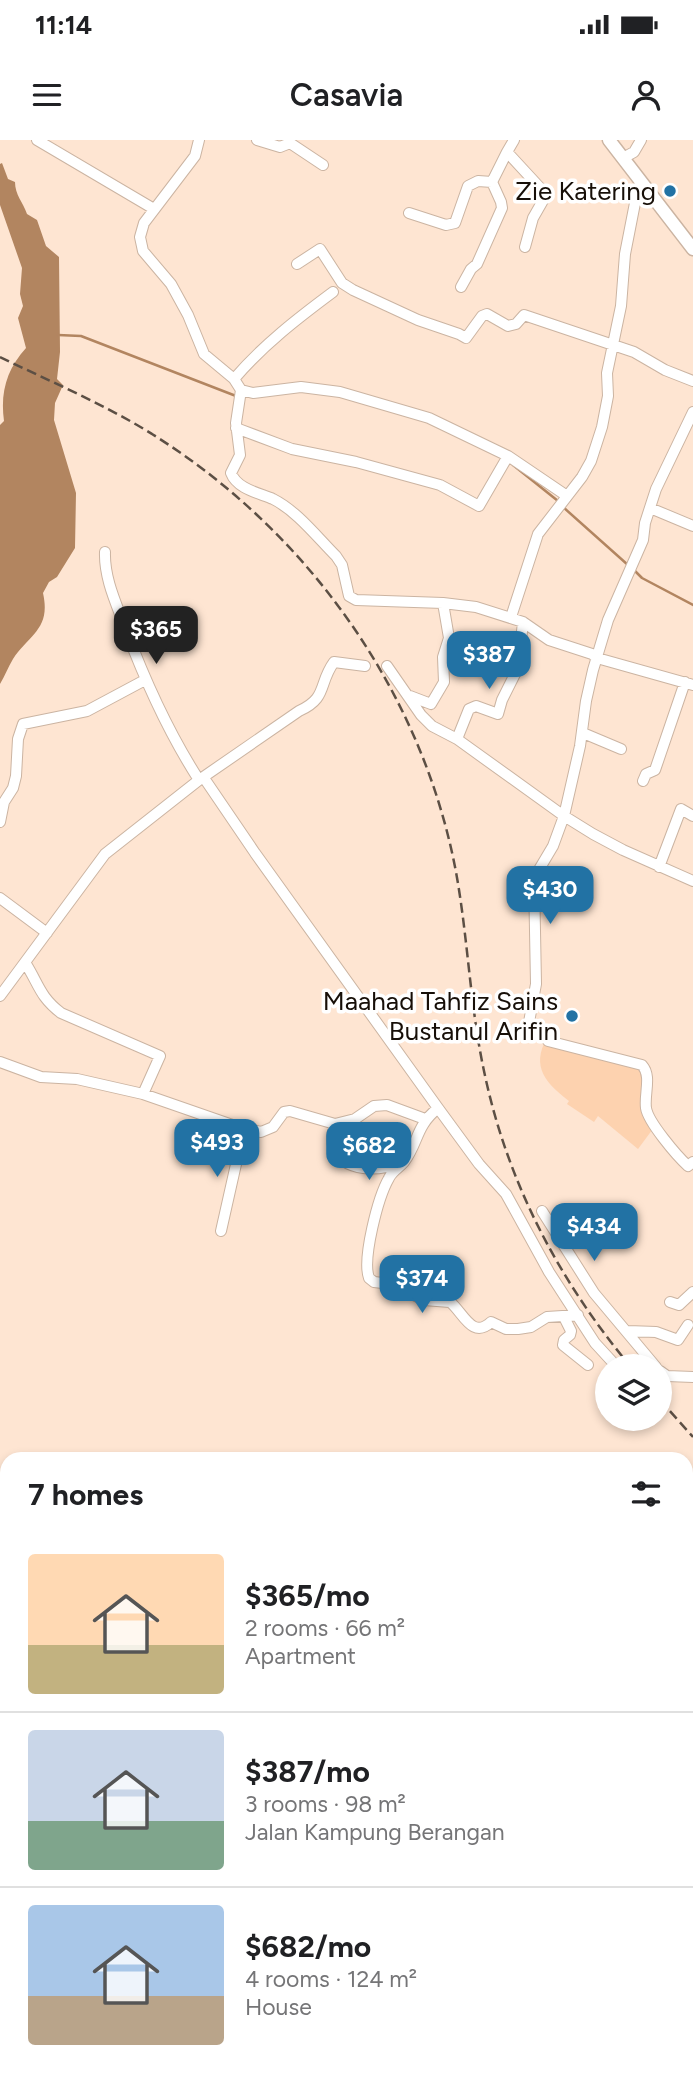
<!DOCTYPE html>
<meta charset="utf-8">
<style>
body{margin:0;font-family:Figtree,sans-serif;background:#f2f2f2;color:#202124;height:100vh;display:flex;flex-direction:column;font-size:26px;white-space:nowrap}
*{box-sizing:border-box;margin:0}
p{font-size:23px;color:#757577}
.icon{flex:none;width:38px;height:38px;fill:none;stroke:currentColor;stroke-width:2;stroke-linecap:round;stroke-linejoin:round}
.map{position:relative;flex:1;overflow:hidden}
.drawer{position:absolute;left:0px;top:1312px;width:693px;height:625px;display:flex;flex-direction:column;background:#fff;border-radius:21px 21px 0 0;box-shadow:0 4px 10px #0003}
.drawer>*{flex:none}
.controls{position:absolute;left:595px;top:1214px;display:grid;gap:14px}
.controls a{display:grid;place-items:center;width:77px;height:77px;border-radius:50%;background:#fff;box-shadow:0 4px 10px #0003;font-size:35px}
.price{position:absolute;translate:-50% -60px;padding:0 16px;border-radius:14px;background:#2272a4;color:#fff;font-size:23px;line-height:46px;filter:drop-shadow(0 2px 4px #0008)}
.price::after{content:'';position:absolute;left:50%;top:42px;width:21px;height:16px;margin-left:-10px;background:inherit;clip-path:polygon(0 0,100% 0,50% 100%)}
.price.selected{background:#222;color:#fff}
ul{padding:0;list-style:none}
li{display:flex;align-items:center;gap:21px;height:175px;padding:0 28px}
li+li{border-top:2px solid #e0e0e0}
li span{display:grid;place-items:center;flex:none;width:196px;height:140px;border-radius:7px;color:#555}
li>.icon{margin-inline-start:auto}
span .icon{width:84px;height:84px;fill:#fffc;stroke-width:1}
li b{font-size:30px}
h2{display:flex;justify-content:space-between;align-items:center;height:84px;padding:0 28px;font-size:30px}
.status{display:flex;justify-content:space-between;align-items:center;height:49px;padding:0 35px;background:#fff;direction:ltr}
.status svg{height:19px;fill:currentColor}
header{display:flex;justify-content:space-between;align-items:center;height:91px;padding:0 28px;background:#fff;font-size:32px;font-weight:600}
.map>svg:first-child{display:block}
.green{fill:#fdd2af}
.water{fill:#b28560}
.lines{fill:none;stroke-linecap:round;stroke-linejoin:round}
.stream{stroke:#b28560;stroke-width:2.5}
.minor-casing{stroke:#cbb4a2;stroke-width:12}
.major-casing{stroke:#cbb4a2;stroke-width:15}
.minor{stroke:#fff;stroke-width:10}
.major{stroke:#fff;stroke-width:12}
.rail{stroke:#5c4f44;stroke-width:2.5;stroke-dasharray:10 5;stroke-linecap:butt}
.poi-dot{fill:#2272a4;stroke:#fff;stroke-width:2.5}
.labels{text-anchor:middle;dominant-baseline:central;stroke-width:7;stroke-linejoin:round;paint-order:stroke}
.poi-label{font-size:26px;fill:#170f08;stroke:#fff;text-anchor:end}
</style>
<div class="status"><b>11:14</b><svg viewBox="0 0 49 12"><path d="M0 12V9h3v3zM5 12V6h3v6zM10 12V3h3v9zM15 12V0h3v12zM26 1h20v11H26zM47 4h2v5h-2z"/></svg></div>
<header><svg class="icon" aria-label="menu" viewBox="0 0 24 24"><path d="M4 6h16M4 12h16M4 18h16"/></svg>Casavia<svg class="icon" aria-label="person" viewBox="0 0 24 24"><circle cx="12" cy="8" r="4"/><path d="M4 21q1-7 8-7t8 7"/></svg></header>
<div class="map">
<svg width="693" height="1936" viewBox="0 0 693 1936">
<rect width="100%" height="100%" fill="#fee5d2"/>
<!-- green -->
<path class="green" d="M547,898L649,925L651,928L649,968L658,982L638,1009L598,976L594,982L567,964L569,961C547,944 530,927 547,898Z"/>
<!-- water -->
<path class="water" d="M2,23L8,39L15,42C15,55 23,62 27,74L37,80L46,106L59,117L60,212L57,239L63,245L55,263L54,280L76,353L75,408L57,437L49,442L43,453C51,489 30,494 13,519C8,527 5,536 0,544V285L4,281C0,252 7,229 26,208L18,178L23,166L20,154L22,128L0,65V24Z"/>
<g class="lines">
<!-- stream -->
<path class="stream" d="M58,195L81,196L236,256
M513,325L558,361
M563,367L628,425
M634,430L642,438L693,465"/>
<!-- minor casing -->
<g class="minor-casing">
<path id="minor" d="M37,0L154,69
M199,0L195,16L144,83L140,97L143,111L171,144L188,175L204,214L234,239L241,250L236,283L240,315L231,333C237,349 259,353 273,359C297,371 317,397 336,416L342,425L349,456L356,460L443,463L476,467L523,482L549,500L592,514L597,518L693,545
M257,0L280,7L290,3L323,25
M514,0L507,12L543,51L545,57L533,78L525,107
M623,18L634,12L641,0
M409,73L446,85L455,83L468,46L478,41L492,42
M297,124L320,109L342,143L353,150L418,180L459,194L466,198L482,176L487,174L508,186L516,184L524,175L634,212L665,230L693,241
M461,147L471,129L477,124L502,68L501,62L492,42L507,12
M234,239C263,205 298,178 333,152
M241,250L253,253L301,247L340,252L429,278L508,316L567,356
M236,288L292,309L356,322L440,345L479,366L508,316
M650,368L693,386
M105,412C104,439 117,465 126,490C146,543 168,592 199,640
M511,477L538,394L582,337L591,321L602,287L608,256L607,233L621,166L625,114L635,63L638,54L645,47
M387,526L421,575L432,586L457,599L564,676L593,694L623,710L693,741
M410,556L431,564L444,542L443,517L449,498L443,463
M583,593L621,609
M457,599L469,569L476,566L498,574L502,560L518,528L523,482
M204,638L255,713L438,968L479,1024L506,1054L549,1132L595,1203L617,1227
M643,641L646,634L655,630L685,542
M0,682L4,662L13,648L16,636L18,599L23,584L87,571L145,540
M659,727L681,669L693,676
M0,758L47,793
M26,824C39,845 40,857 61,873L160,916L143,954
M0,856L105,714L199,640L299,571C328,558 318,544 334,522L365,526
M527,893L536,844L534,738L553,706L564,676L580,606L586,561L593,530L608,480L643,400L645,383L656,349L693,272
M548,901L642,925C652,936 644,954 646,968C648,982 677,1016 688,1026L693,1022
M0,922L41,937L77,939L143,954L238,987L261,992L273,987L284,972L290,971L335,984L355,979L374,966L387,965L425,979
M438,968C415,987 419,1002 404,1022C399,1028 392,1031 389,1038C378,1057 362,1119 369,1138L374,1142L391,1144L424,1160L450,1162C463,1172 472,1200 491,1182L506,1189H518L531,1187L547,1177L578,1175
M335,984C322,1021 356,1033 386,1027C392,1025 397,1023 403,1023
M542,1071L594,1153L656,1227
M221,1091L241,1002L238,987
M670,1162L679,1165L693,1152
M564,1177L571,1191L570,1195L564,1200L563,1205L588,1225
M628,1191L656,1192L678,1200L688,1185
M660,1231L667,1236L693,1237
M0,1453L7,1455
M0,1477L7,1475
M686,1508L693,1509
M686,1592H693
M0,1644L7,1646
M686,1664L693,1666"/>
</g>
<!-- major casing -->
<g class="major-casing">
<path id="major" d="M609,0L693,109"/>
</g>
<!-- minor -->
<use href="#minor" class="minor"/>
<!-- major -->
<use href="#major" class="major"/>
<!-- rail -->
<path class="rail" d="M0,217C51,242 104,264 152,294C307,391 422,551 456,732C468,798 470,866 484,931C507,1042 559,1141 631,1227
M660,1260L693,1297"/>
</g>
<!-- markers -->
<g class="poi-dot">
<circle cx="670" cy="51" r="7"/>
<circle cx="572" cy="876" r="7"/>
</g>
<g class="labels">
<!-- poi labels -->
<g class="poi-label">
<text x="656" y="51">Zie Katering</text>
<text x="558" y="861">Maahad Tahfiz Sains<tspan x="558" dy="30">Bustanul Arifin</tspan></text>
</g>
</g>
</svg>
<div class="controls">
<a><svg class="icon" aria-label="layers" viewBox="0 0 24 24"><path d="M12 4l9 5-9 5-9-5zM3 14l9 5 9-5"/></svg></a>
</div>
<b class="price selected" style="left:156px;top:526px">$365</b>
<b class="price" style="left:489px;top:551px">$387</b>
<b class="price" style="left:550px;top:786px">$430</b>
<b class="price" style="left:217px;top:1039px">$493</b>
<b class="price" style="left:369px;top:1042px">$682</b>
<b class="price" style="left:594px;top:1123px">$434</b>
<b class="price" style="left:422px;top:1175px">$374</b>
<section class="drawer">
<h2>7 homes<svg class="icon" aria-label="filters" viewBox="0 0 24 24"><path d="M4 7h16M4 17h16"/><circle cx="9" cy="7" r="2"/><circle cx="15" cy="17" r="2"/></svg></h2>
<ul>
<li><span style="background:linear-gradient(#ffd9b3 65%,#c2b280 0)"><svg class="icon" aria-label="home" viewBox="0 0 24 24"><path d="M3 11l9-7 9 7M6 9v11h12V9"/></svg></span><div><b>$365/mo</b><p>2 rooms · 66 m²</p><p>Apartment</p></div></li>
<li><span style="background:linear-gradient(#c9d6e8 65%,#7fa58c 0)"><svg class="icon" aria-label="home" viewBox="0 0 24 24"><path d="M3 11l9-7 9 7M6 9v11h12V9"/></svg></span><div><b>$387/mo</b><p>3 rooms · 98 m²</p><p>Jalan Kampung Berangan</p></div></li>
<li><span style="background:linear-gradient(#a9c7e8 65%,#b9a48a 0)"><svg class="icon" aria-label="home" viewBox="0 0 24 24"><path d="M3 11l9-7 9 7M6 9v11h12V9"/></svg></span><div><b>$682/mo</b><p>4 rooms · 124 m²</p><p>House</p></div></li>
</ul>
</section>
</div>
